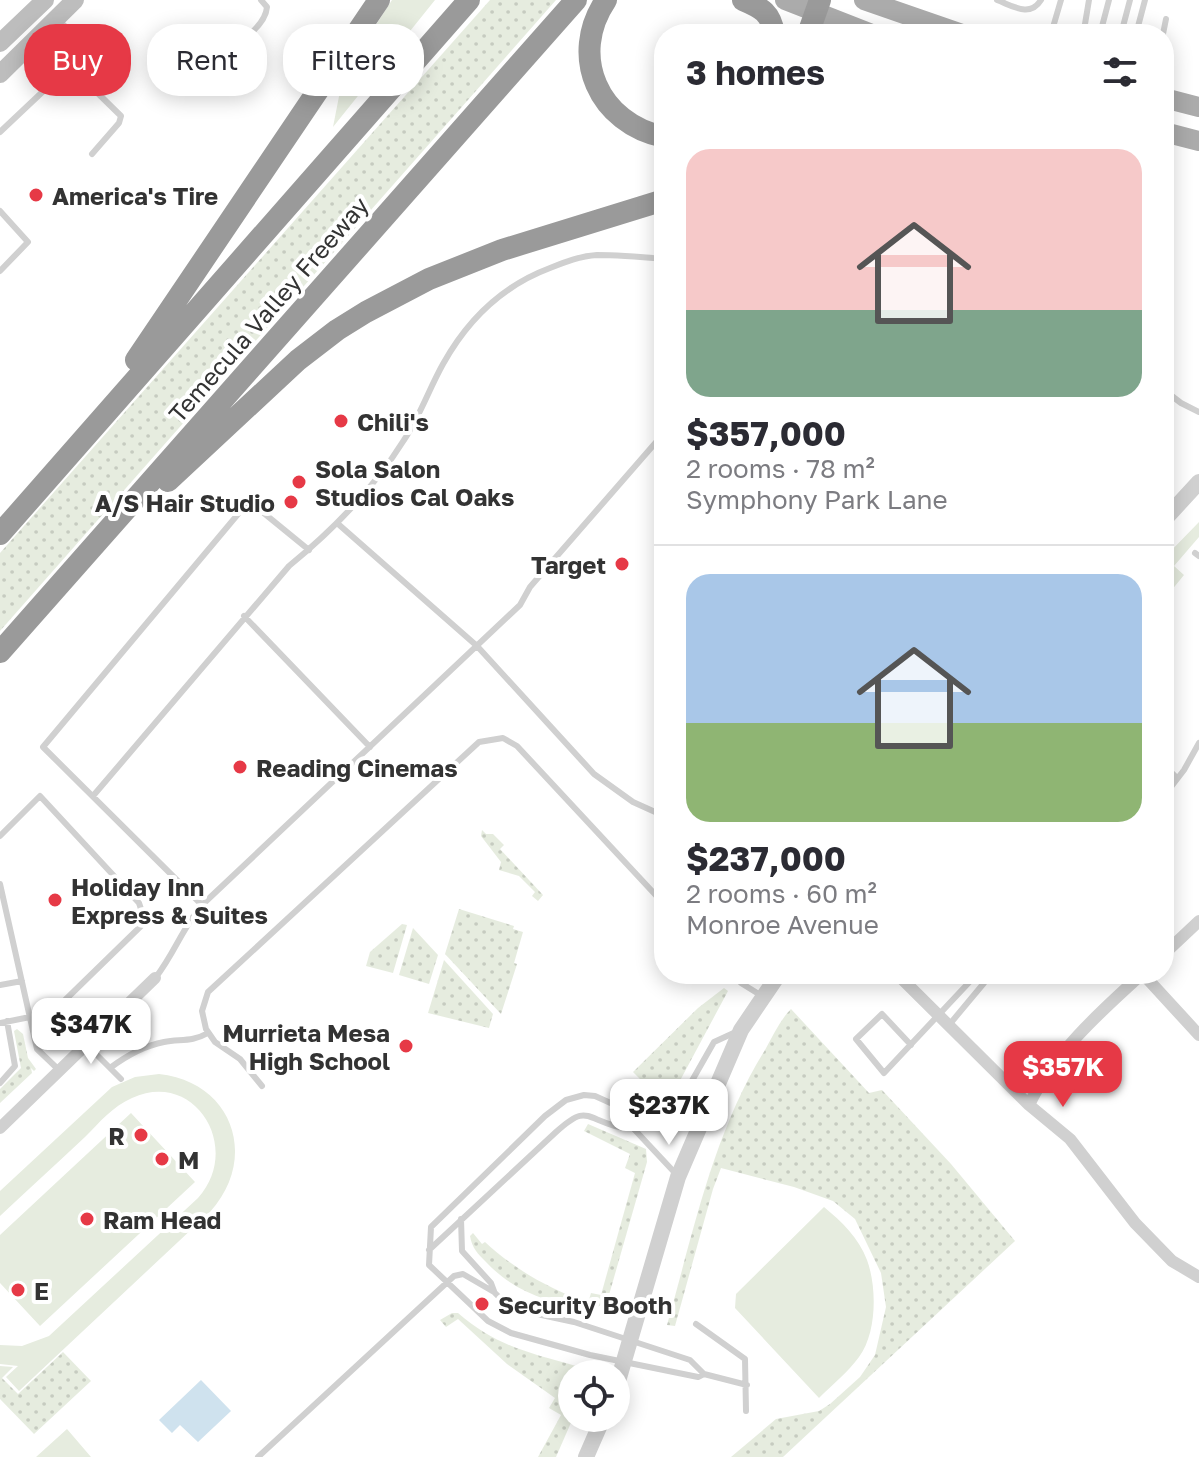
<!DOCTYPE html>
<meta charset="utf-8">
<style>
body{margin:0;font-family:"Golos Text",sans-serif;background:#f7f7f7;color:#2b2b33;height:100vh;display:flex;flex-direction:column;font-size:30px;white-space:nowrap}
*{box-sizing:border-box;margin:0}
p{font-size:26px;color:#7c7c81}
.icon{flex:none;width:44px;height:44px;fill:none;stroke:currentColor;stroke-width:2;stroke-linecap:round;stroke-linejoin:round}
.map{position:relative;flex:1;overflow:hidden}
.sheet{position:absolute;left:654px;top:24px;width:520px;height:960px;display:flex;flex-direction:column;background:#fff;border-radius:32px;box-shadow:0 4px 20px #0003}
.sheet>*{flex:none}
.guide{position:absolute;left:24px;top:24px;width:510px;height:72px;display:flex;gap:16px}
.controls{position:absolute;left:558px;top:1360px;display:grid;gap:16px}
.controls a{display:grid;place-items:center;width:72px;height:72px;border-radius:50%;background:#fff;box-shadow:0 4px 20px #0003;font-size:40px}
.price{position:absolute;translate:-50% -68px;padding:0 18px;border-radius:16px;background:#fff;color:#222;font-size:26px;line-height:52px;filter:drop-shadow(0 2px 4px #0008)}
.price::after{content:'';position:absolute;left:50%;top:48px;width:24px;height:18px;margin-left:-12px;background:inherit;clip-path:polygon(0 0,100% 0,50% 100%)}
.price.current{background:#e63946;color:#fff}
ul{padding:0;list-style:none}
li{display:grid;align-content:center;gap:16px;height:424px;padding:0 32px}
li+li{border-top:2px solid #e1e1e2}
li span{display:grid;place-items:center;height:248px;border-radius:24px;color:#555}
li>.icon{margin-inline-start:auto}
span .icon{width:144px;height:144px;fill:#fffc;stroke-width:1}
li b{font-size:34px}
h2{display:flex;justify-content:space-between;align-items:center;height:96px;padding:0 32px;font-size:34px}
.chip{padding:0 28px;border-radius:32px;background:#fff;box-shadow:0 4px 20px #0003;font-size:28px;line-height:72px}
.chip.current{background:#e63946;color:#fff}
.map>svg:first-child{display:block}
.grass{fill:url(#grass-dots)}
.garden{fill:#e6ecdf}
.water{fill:#cfe2ee}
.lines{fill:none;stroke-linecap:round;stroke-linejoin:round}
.service{stroke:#d0d0d0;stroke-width:6}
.minor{stroke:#d0d0d0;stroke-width:12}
.tertiary{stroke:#d0d0d0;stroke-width:16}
.secondary{stroke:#bdbdbd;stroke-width:18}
.primary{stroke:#ababab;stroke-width:20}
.motorway{stroke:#9a9a9a;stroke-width:22}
.poi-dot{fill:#e63946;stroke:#fff;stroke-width:3}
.labels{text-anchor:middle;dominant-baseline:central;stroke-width:8;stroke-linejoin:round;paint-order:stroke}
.poi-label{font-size:24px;font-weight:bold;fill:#333;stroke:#fff;text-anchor:start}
.street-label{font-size:24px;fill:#333;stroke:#fff}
</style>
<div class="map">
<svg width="1199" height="1457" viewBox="0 0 1199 1457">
<defs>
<pattern id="grass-dots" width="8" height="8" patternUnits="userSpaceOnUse" patternTransform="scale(2)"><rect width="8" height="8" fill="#e6ecdf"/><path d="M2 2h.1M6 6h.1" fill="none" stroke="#c6cbc0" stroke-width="1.8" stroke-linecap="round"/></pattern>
</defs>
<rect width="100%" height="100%" fill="#fff"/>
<!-- grass -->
<path class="grass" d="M490,0H556L0,631V553Z
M482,830L486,834H493L504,845L500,849L543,895L538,901L532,896L535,892L519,876L499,870L501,862L481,836Z
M459,909L514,926L513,929L523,932L514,963L517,964L501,1014L445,954Z
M402,924L407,925L393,973L366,966L370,952Z
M413,928L438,955L429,984L399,975Z
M444,960L493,1014L489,1028L428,1013Z
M724,988L728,991L675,1090L666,1088L655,1113L646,1109L635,1096L640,1079L633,1072L698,1008Z
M791,1009L869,1093L882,1090L951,1164L1015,1241L783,1457H731L776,1419L819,1411L830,1404L860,1377L875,1355L886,1307L881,1273L855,1219L833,1201L794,1187L721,1168L713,1189L675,1326L667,1325C694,1230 713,1134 765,1050C773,1036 780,1020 791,1009Z
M17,1029L23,1034L28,1058L36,1069L34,1071L31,1068L32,1073L0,1103V1089L21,1068L14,1031Z
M588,1124L646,1149L647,1162L607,1302L588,1312C549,1301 515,1293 486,1262C478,1254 472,1248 470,1236L473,1233L482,1244L485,1242C515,1270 550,1289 588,1303L591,1293L601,1295L635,1173L625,1168L630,1154L584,1131Z
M452,1313H458C496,1346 530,1353 576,1366L580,1374H572L573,1418L556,1457H538L561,1415L549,1408L555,1398L507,1364L458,1319L446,1327L440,1320Z
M63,1352L91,1381L34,1434L0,1399V1366L13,1367L2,1378L18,1394Z"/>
<!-- garden -->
<path class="garden" d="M392,0H435L333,127L343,76Z
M1199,522V537L1174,566L1184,575L1166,597L1164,594V558Z
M159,1074C233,1082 259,1158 210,1212L19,1391L6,1377L18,1366L0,1364V1345L22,1346L49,1336L198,1198C243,1148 195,1069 132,1098C113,1106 99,1123 85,1137C57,1163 28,1190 0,1216V1191L112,1087L135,1077Z
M131,1113L195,1182L40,1326L0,1283V1235Z
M824,1207C841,1221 859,1238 867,1260C877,1287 877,1333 859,1357C848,1372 832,1385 819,1398L735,1308L736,1294Z
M67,1429L91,1457H36Z"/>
<!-- water -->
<path class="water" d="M201,1380L231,1411L198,1442L180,1425L172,1433L159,1420Z"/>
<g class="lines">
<!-- service -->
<path class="service" d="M997,0C1013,6 1030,18 1041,0
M1089,0L1085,24L1086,31L1096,34
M227,32L240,42C251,34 266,21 267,7L261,0
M1051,34L1061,0
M1100,34L1109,0
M1121,34L1130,0
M1136,34L1145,0
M1163,34L1166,19
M70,66L121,116L119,123L92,154
M0,132L89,48L57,19
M0,211L28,242L0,271
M1164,390L1181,403L1199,412
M337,523L477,646L594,774L633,802L664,816
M1195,553L1199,556
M244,616L370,747
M1164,765L1177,778
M93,796L289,566C333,530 374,488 404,440C420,416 429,389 443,364C468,319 502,286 550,268C565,262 580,256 597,255C619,255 642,257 664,259
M1164,796L1184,770L1199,743
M0,836L40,796L139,903L143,915L141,926L62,1003L30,1017L0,1023
M0,884L37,1049L60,1071
M202,905L43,747L249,501L309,550
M732,974L741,983L762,996
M156,977C174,954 183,927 202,905L520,605L530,587L664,433
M0,985L22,981
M949,1025L984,983L987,974
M87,1045L121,1079
M911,1045L882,1014L856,1039L884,1073L976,975L979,974
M110,1068C126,1056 143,1046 164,1042C181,1039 192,1042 208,1033
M0,1083L15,1066L7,1021
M262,1086L240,1059L215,1042L206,1029L202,1011L208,992L479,742L503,738L517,746L664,904
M676,1174L633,1128L626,1110L595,1096L584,1095L566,1100L545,1116L431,1227L429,1265L488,1321L511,1333L590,1355L698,1377L704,1374L747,1385
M461,1219L462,1251L491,1283L494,1291
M429,1250L556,1132C586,1105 584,1117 615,1126C629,1130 647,1127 662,1125L673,1114L714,1042L738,1031
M696,1324L745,1359L746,1411
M258,1457L454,1276L463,1274L494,1292L505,1303L523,1311L574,1322L690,1360L704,1374"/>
<!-- minor -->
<path class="minor" d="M1164,954L1199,921
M897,974L1029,1105L1070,1139L1135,1223L1172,1261L1199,1277
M1143,974L1199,1035
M1029,1105C1054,1053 1100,1012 1142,974
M0,1128L155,978"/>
<!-- tertiary -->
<path class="tertiary" d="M1164,520L1199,482
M616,1388L678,1177L741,1030L779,974
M586,1457L603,1418"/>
<!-- secondary -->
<path class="secondary" d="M0,43L45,0
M0,74L75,0"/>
<!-- primary -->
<path class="primary" d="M785,0L872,34
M864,0L962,34
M1164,98L1199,107
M1164,132L1199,141"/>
<!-- motorway -->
<path class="motorway" d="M606,0C568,56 599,124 664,137
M743,0C762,8 771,13 774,34
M808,34L820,0
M136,360L379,0
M168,481L298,360L337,330L366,312L429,279L502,250L664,200
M0,534L469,0
M0,652L576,0"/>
</g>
<!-- markers -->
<g class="poi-dot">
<circle cx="36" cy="195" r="8"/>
<circle cx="341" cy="421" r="8"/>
<circle cx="299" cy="482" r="8"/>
<circle cx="291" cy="502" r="8"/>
<circle cx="622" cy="564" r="8"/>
<circle cx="240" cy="767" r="8"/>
<circle cx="55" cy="900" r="8"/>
<circle cx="406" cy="1046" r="8"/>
<circle cx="141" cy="1135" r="8"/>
<circle cx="162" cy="1159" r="8"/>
<circle cx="87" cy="1219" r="8"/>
<circle cx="18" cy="1290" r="8"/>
<circle cx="482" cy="1304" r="8"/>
</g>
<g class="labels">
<!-- poi labels -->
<g class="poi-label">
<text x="52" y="195">America's Tire</text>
<text x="357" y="421">Chili's</text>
<text x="315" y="468">Sola Salon<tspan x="315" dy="28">Studios Cal Oaks</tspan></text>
<text x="275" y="502" text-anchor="end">A/S Hair Studio</text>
<text x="606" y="564" text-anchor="end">Target</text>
<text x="256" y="767">Reading Cinemas</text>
<text x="71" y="886">Holiday Inn<tspan x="71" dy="28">Express &amp; Suites</tspan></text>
<text x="390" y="1032" text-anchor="end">Murrieta Mesa<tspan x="390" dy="28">High School</tspan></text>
<text x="125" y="1135" text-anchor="end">R</text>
<text x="178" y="1159">M</text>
<text x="103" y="1219">Ram Head</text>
<text x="34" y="1290">E</text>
<text x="498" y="1304">Security Booth</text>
</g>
<!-- street labels -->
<g class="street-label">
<text transform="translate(268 309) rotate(-49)">Temecula Valley Freeway</text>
</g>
</g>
</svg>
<div class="controls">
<a><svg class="icon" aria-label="locate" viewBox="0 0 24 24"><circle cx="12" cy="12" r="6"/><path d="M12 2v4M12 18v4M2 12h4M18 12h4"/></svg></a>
</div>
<b class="price" style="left:91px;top:1066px">$347K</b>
<b class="price current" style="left:1063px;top:1109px">$357K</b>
<b class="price" style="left:669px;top:1147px">$237K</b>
<div class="guide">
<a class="chip current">Buy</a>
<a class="chip">Rent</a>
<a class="chip">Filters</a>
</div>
<section class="sheet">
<h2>3 homes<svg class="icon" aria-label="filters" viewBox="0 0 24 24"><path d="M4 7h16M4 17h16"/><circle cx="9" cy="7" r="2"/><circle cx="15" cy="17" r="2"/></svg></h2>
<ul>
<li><span style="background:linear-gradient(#f6c9c9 65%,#7fa58c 0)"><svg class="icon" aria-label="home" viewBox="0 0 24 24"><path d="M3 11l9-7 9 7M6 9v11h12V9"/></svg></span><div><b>$357,000</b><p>2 rooms · 78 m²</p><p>Symphony Park Lane</p></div></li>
<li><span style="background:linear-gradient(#a9c7e8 60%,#8fb573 0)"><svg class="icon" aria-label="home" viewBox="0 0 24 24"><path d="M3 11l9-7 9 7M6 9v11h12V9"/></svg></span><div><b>$237,000</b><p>2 rooms · 60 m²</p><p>Monroe Avenue</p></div></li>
</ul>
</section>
</div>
